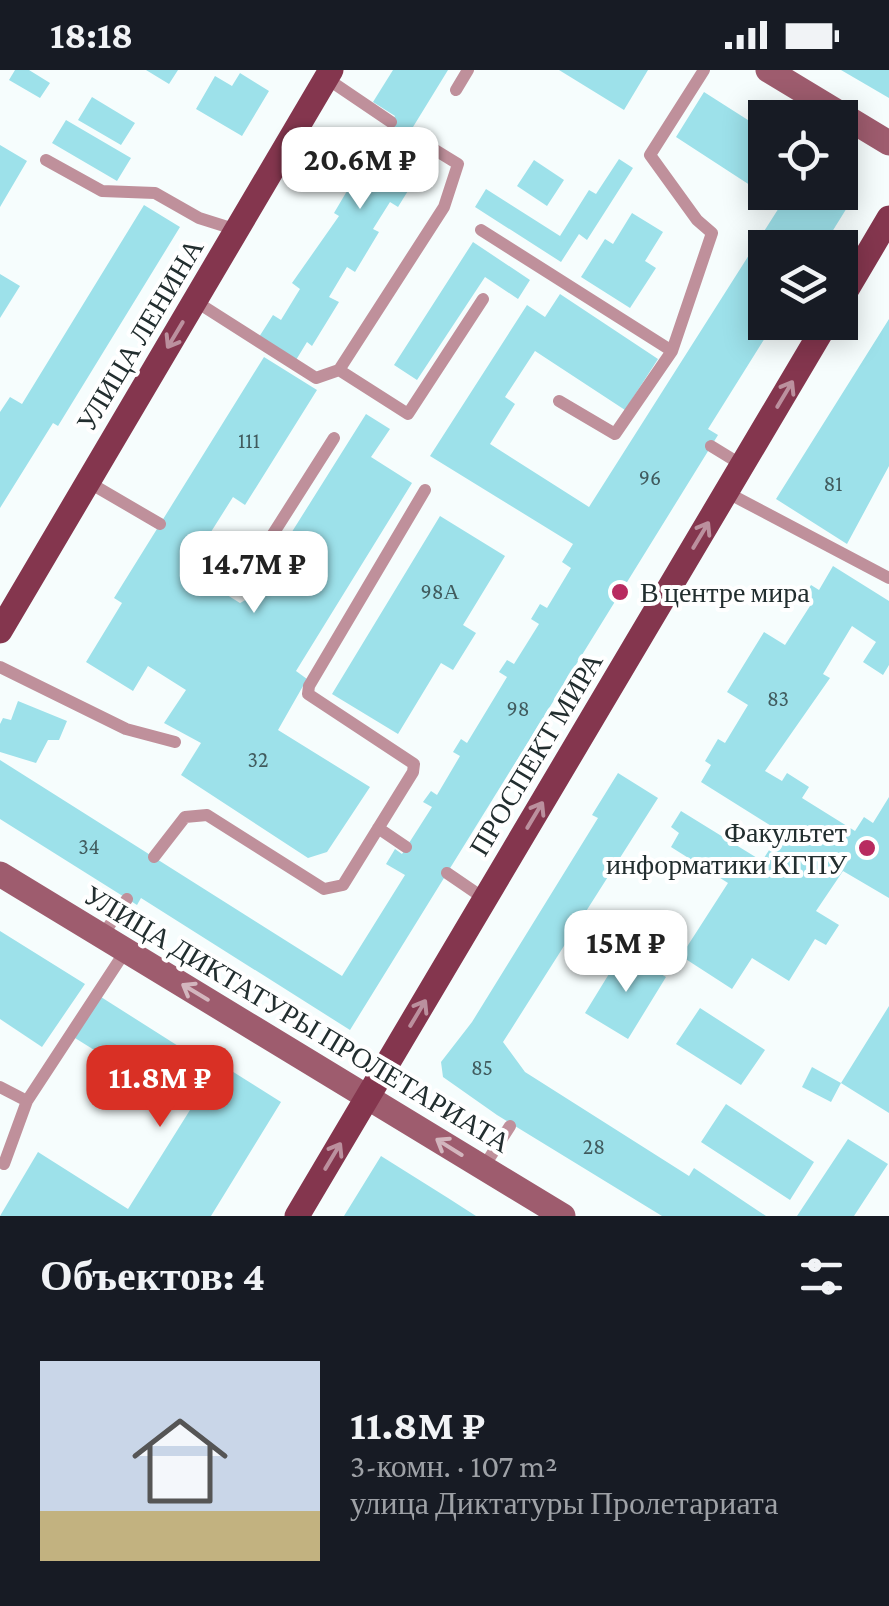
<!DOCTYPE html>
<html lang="ru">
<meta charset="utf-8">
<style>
body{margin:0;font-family:"Crimson Pro",serif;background:#242831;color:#f1f3f6;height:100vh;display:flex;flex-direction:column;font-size:38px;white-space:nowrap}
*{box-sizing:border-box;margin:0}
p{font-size:32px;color:#9ea1a6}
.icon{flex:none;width:55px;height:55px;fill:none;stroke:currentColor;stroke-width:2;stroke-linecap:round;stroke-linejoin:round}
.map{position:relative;height:1146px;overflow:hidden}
.drawer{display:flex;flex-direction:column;background:#171b24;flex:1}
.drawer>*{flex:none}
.controls{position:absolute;left:748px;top:30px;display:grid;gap:20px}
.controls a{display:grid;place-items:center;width:110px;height:110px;border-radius:0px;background:#171b24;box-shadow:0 5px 25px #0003;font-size:50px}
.price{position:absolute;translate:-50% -85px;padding:0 22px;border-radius:20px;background:#fff;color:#222;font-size:32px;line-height:65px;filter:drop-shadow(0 2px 5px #0008)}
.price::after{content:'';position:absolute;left:50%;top:60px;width:30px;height:22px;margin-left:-15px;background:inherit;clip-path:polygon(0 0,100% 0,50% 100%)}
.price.current{background:#d93025;color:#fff}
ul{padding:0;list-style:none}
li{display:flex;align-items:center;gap:30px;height:250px;padding:0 40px}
li span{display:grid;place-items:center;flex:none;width:280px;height:200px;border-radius:0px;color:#555}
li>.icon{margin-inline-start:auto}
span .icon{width:120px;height:120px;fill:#fffc;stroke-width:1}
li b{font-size:42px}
h2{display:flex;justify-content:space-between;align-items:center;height:120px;padding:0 40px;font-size:42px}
.status{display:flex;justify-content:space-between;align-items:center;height:70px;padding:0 50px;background:#171b24;direction:ltr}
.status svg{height:28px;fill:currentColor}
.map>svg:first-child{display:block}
.building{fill:#9de1ea}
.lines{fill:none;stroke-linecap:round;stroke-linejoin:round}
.lane{stroke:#bf909b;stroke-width:12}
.secondary{stroke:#9e5c6e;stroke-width:25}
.primary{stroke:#84364e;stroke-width:25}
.oneway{stroke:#bb909e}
.oneway2{stroke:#d3b6be}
.poi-dot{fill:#b82b60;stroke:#fff;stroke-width:4}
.labels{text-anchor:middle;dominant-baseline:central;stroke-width:8;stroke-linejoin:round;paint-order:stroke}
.number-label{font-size:22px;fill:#415b5e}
.street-label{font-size:28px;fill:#222e2f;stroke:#fff}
.poi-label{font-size:28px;fill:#222e2f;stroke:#fff;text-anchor:start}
</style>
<div class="status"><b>18:18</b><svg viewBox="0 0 49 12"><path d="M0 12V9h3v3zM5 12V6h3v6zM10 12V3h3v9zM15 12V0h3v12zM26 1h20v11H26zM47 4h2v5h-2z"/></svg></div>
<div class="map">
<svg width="889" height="1146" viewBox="0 0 889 1146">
<rect width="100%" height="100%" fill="#f6fdfd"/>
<!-- building -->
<path class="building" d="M15,0H29L50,13L40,28L9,10Z
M146,0H178L169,14Z
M393,0H448L413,57L431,68L420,86L427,90L398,137L390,132L373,159L379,162L355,202L347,197L329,227L339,232L312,276L307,272L296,290L259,267L273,245L281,250L300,219L292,213L339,146L334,143L360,99L367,103L388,69L383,66L395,46L373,32Z
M559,0H648L624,40Z
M841,0H889V28Z
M240,3L269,21L242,66L196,39L215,6L232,16Z
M704,22L765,61V122H777L773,130L676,67Z
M92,27L135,53L121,75L78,50Z
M66,50L131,88L117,111L52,73Z
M0,75L27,91L0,137Z
M619,89L633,98L587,170L579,164L561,192L475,137L486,119L560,166L589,120L596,124Z
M534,90L564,110L547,136L517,116Z
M840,109L858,120L822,178H765V252H775L708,359L718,365L350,960L141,828L137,835L0,749V690L342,906L405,805L386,794L395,779L402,784L432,737L423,732L431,721L437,725L460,686L453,682L461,669L467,673L507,607L499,602L507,590L514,594L539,554L531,549L540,534L547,538L571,498L562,492L573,474L430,386L527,235L545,247L560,224L658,289L625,340L535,281L505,327L515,334L490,374L589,437L789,122H840Z
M144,135L180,157L58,356L53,353L0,438V342L10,327L22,334Z
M632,143L663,162L645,191L656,198L630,238L581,207L605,169L613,174Z
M473,172L530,210L518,229L485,207L417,310L394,295Z
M0,204L20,216L0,248Z
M889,249V396L847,474L776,429Z
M264,287L317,320L245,435L233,427L187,500L240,533L251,527L366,344L390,359L371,387L412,413L296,601L307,609L278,660L370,717L327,782L308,788L181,705L201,673L164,653L186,620L148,596L133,621L86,592L122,533L114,528Z
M440,446L505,486L463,555L476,563L453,600L441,593L398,664L332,624Z
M833,496L889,531V595L883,605L863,592L876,572L852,556L823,604L830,608L765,701L782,711L787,703L809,717L802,728L855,761L864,747L873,753L889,727V828L843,801L816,841L839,855L826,875L815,869L789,911L752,888L732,919L681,886L728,813L671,777L679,763L671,757L681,741L762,791L773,774L781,762L701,712L711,695L705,691L718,669L725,673L748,635L727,622L764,562L785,575L810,536L801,531L811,515L819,520Z
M18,631L67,651L59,670H48L36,693L0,682V654L3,648L11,650Z
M618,703L658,728L503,972L525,1002L689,1106L694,1098L766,1146H662L497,1045L443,1007L441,992L472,952L598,748L592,745Z
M0,861L85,914L42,977L0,949Z
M623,881L666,907L628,969L585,943Z
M101,927L216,1000L219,993L281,1032L211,1146H0L38,1082L128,1139L190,1040L75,968Z
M889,936V1043L841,1013Z
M700,938L765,980L741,1015L676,974Z
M812,997L841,1013L831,1032L802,1017Z
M726,1034L814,1092L790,1130L701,1072Z
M848,1069L888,1094L854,1146H797Z
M381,1086L448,1128L476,1146H344Z"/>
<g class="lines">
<!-- lane -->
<path class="lane" d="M326,8L391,52
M456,20L468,0
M46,90L102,121L155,123L199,148L237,160
M481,160L672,281
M195,231L316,308L339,300L444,137L458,94L427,75
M339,300L408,344L483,229
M559,331L615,364L672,281L712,163L697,150L650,85L704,0
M711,376L742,395
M88,412L160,454
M726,422L889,508
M200,479L245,508L334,368
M0,597L126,659L175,672
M378,758L406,777
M154,787L185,747L207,745L324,819L343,815L413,702L414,694L308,624L309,616L425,420
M447,803L485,829
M103,865L127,829
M0,1017L27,1031L4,1094
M27,1031L126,880
M483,1098L510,1056"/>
<!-- secondary -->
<path class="secondary" d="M768,0L889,73
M0,804L563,1146"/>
<!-- primary -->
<path class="primary" d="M840,231L889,148
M0,561L331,0
M297,1146L827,252"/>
</g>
<!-- one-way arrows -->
<defs><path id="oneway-shaft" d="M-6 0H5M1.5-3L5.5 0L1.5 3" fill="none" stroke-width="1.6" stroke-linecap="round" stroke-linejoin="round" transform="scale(2.5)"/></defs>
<g class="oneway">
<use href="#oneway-shaft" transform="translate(175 265) rotate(121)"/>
<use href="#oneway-shaft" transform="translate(785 324) rotate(-59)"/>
<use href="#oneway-shaft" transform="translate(701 465) rotate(-59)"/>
<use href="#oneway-shaft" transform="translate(535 745) rotate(-59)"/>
<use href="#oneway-shaft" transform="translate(418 943) rotate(-59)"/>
<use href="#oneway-shaft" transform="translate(333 1086) rotate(-59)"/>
</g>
<g class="oneway2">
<use href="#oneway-shaft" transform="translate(195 922) rotate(-149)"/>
<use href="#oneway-shaft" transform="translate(449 1077) rotate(-148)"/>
</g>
<!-- markers -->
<g class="poi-dot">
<circle cx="620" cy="522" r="10"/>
<circle cx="867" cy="778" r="10"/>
</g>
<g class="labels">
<!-- number labels -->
<g class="number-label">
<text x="249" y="370">111</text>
<text x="650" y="407">96</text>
<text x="833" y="413">81</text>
<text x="440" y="521">98А</text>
<text x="778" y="628">83</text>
<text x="518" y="638">98</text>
<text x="258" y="689">32</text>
<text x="89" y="776">34</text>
<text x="482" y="997">85</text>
<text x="594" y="1076">28</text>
</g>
<!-- street labels -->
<g class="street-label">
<text transform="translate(140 265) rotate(-59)">УЛИЦА ЛЕНИНА</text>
<text transform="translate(536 684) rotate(-59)">ПРОСПЕКТ МИРА</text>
<text transform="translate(297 949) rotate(31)">УЛИЦА ДИКТАТУРЫ ПРОЛЕТАРИАТА</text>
</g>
<!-- poi labels -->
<g class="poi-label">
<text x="640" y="522">В центре мира</text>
<text x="847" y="762" text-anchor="end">Факультет<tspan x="847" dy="32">информатики КГПУ</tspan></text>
</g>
</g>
</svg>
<div class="controls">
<a><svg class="icon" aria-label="locate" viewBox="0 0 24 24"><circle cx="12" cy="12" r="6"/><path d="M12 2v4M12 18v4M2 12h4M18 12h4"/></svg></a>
<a><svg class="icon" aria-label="layers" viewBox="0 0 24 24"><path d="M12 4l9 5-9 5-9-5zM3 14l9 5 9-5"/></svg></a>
</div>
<b class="price" style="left:360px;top:142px">20.6M ₽</b>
<b class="price" style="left:254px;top:546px">14.7M ₽</b>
<b class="price" style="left:626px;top:925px">15M ₽</b>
<b class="price current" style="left:160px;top:1060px">11.8M ₽</b>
</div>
<section class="drawer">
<h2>Объектов: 4<svg class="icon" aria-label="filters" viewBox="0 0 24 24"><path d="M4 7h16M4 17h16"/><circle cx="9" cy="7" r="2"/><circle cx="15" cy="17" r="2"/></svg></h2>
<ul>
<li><span style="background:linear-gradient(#c9d6e8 75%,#c2b280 0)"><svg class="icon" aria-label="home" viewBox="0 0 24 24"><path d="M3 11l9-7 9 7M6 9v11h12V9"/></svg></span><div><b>11.8M ₽</b><p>3-комн. · 107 m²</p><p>улица Диктатуры Пролетариата</p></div></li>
</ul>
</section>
